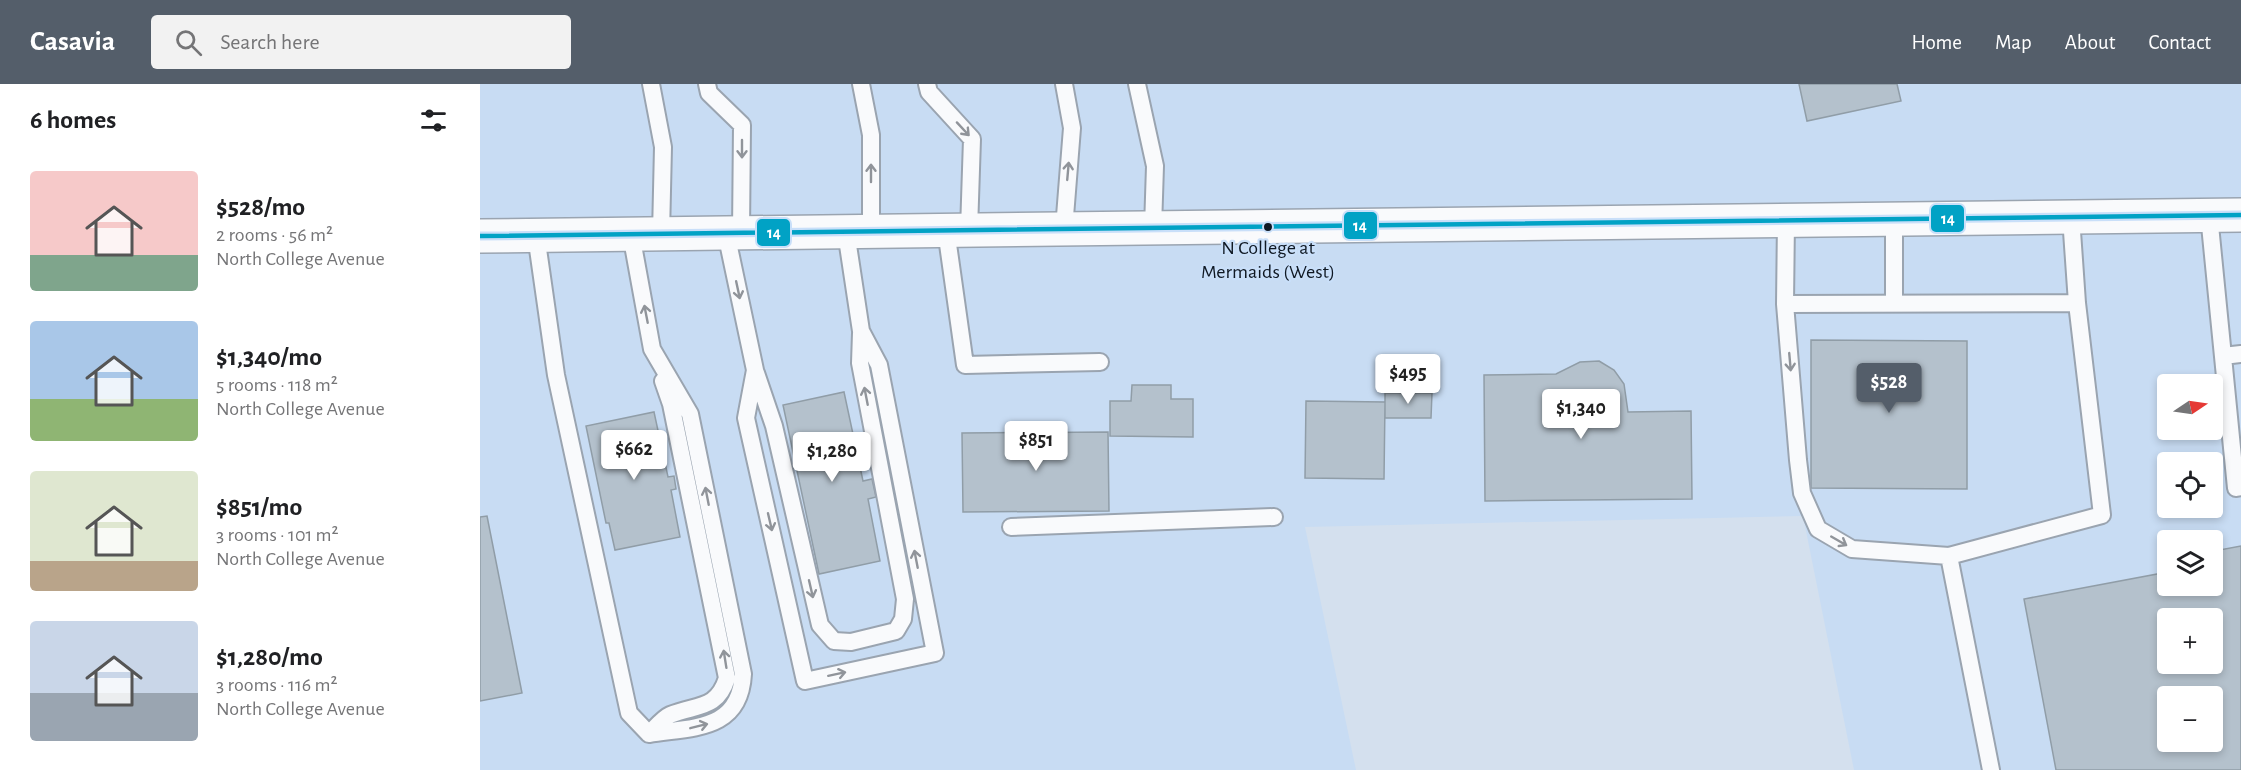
<!DOCTYPE html>
<meta charset="utf-8">
<style>
body{margin:0;font-family:"Alegreya Sans",sans-serif;background:#f2f2f2;color:#202124;height:100vh;display:flex;flex-direction:column;font-size:22px;white-space:nowrap}
*{box-sizing:border-box;margin:0}
p{font-size:20px;color:#757577}
.icon{flex:none;width:33px;height:33px;fill:none;stroke:currentColor;stroke-width:2;stroke-linecap:round;stroke-linejoin:round}
.map{position:relative;flex:1;overflow:hidden}
.details{display:flex;flex-direction:column;background:#fff;width:480px}
.details>*{flex:none}
.needle{width:39px;rotate:77deg}
.controls{position:absolute;left:1677px;top:290px;display:grid;gap:12px}
.controls a{display:grid;place-items:center;width:66px;height:66px;border-radius:6px;background:#fff;box-shadow:0 3px 9px #0003;font-size:30px}
.price{position:absolute;translate:-50% -51px;padding:0 14px;border-radius:6px;background:#fff;color:#222;font-size:20px;line-height:39px;filter:drop-shadow(0 2px 3px #0008)}
.price::after{content:'';position:absolute;left:50%;top:36px;width:18px;height:14px;margin-left:-9px;background:inherit;clip-path:polygon(0 0,100% 0,50% 100%)}
.price.active{background:#545e6a;color:#fff}
ul{padding:0;list-style:none}
li{display:flex;align-items:center;gap:18px;height:150px;padding:0 30px}
li span{display:grid;place-items:center;flex:none;width:168px;height:120px;border-radius:6px;color:#555}
li>.icon{margin-inline-start:auto}
span .icon{width:72px;height:72px;fill:#fffc;stroke-width:1}
li b{font-size:26px}
h2{display:flex;justify-content:space-between;align-items:center;height:72px;padding:0 30px;font-size:26px}
header{display:flex;align-items:center;gap:36px;box-sizing:border-box;height:84px;padding:0 30px;background:#545e6a;color:#fff}
header strong{font-size:28px}
nav{display:flex;gap:33px;margin-inline-start:auto;font-size:21px}
.search{width:420px;height:54px;background:#f2f2f2;display:flex;align-items:center;gap:15px;box-sizing:border-box;padding:0 21px;border-radius:6px;color:#757577;font-size:22px}
main{display:flex;flex:1;min-height:0}
.map>svg:first-child{display:block}
.built{fill:#c8dcf3;fill-rule:evenodd}
.building{fill:#b4c1cc;stroke:#909da7;stroke-width:1.5;fill-rule:evenodd}
.lines{fill:none;stroke-linecap:round;stroke-linejoin:round}
.lane-casing{stroke:#9aa4b0;stroke-width:20}
.primary-casing{stroke:#9aa4b0;stroke-width:36}
.lane{stroke:#f9fafc;stroke-width:16}
.primary{stroke:#f9fafc;stroke-width:33}
.bus-1-casing{stroke:#c9dff9;stroke-width:9}
.bus-1{stroke:#01a2c5;stroke-width:4.5}
.oneway{stroke:#90949a}
.bus-dot{fill:#0f1823;stroke:#c9dff9;stroke-width:2}
.labels{text-anchor:middle;dominant-baseline:central;stroke-width:4.5;stroke-linejoin:round;paint-order:stroke}
.bus-label{font-size:20px;fill:#0f1823;stroke:#c9dff9}
.line-badge{stroke:#c9dff9;stroke-width:2}
.badge-label{font-size:16px;text-anchor:middle;font-weight:bold;fill:#fff}
</style>
<header>
<strong>Casavia</strong>
<div class="search"><svg class="icon" aria-label="search" viewBox="0 0 24 24"><circle cx="10" cy="10" r="6"/><path d="M15 15l6 6"/></svg>Search here</div>
<nav><a>Home</a><a>Map</a><a>About</a><a>Contact</a></nav>
</header>
<main>
<section class="details">
<h2>6 homes<svg class="icon" aria-label="filters" viewBox="0 0 24 24"><path d="M4 7h16M4 17h16"/><circle cx="9" cy="7" r="2"/><circle cx="15" cy="17" r="2"/></svg></h2>
<ul>
<li><span style="background:linear-gradient(#f6c9c9 70%,#7fa58c 0)"><svg class="icon" aria-label="home" viewBox="0 0 24 24"><path d="M3 11l9-7 9 7M6 9v11h12V9"/></svg></span><div><b>$528/mo</b><p>2 rooms · 56 m²</p><p>North College Avenue</p></div></li>
<li><span style="background:linear-gradient(#a9c7e8 65%,#8fb573 0)"><svg class="icon" aria-label="home" viewBox="0 0 24 24"><path d="M3 11l9-7 9 7M6 9v11h12V9"/></svg></span><div><b>$1,340/mo</b><p>5 rooms · 118 m²</p><p>North College Avenue</p></div></li>
<li><span style="background:linear-gradient(#dfe7d0 75%,#b9a48a 0)"><svg class="icon" aria-label="home" viewBox="0 0 24 24"><path d="M3 11l9-7 9 7M6 9v11h12V9"/></svg></span><div><b>$851/mo</b><p>3 rooms · 101 m²</p><p>North College Avenue</p></div></li>
<li><span style="background:linear-gradient(#c9d6e8 60%,#9aa5b1 0)"><svg class="icon" aria-label="home" viewBox="0 0 24 24"><path d="M3 11l9-7 9 7M6 9v11h12V9"/></svg></span><div><b>$1,280/mo</b><p>3 rooms · 116 m²</p><p>North College Avenue</p></div></li>
</ul>
</section>
<div class="map">
<svg width="1761" height="686" viewBox="0 0 1761 686">
<rect width="100%" height="100%" fill="#d4e0ee"/>
<!-- built -->
<path class="built" d="M0,0H1761V686H1374L1323,432L825,443L876,686H0ZM1688,300H1732V345H1688ZM1688,378H1732V423H1688ZM1688,456H1732V501H1688ZM1688,534H1732V579H1688ZM1688,612H1732V657H1688Z"/>
<!-- building -->
<path class="building" d="M1319,0H1417L1421,17L1327,37Z
M1331,256L1487,257V405L1331,404Z
M1119,277L1134,286L1144,300L1148,328L1211,327L1212,415L1005,417L1004,291L1076,290L1100,278Z
M652,301H691V315H713V353L630,352V317H651Z
M364,308L383,397L392,395L396,413L388,415L400,477L339,490L303,321Z
M905,309H952L951,334H905Z
M826,317L905,318L904,395L825,394Z
M174,328L188,393L194,392L196,405L191,406L200,453L135,466L129,439H126L106,342Z
M628,348L629,427L483,428L482,349Z
M7,432L42,609L0,617V433Z
M1761,462V686H1576L1544,515L1688,488V501H1732V480L1737,479L1734,467ZM1688,534H1732V579H1688ZM1688,612H1732V657H1688Z"/>
<g class="lines">
<!-- lane casing -->
<g class="lane-casing">
<path id="lane" d="M171,0L183,63L181,150
M227,0L229,9L262,41L261,149
M381,0L391,51V147
M447,0L449,8L492,55L489,146
M657,0L675,82L673,144
M1729,131L1756,404L1761,403
M1306,136L1305,220L1318,376L1322,409L1338,445L1372,465L1469,472L1622,431L1597,219L1591,133
M584,145L592,44L584,0
M466,146L485,281L620,278
M246,149L275,286L266,334L325,597L455,569L399,281L381,247L366,148
M56,151L76,291L149,629L169,650C213,643 260,647 263,590L210,330L172,265L151,150
M1414,218V135
M1305,220L1597,219
M1743,272L1761,270
M276,289L294,342L340,541L354,557L371,558L416,547L423,535L425,515L380,279L381,249
M531,443L794,433
M1469,472L1511,686
M169,650C175,644 183,634 190,631C217,620 237,626 247,594L191,320L183,297"/>
</g>
<!-- primary casing -->
<g class="primary-casing">
<path id="primary" d="M0,152L1761,131"/>
</g>
<!-- lane -->
<use href="#lane" class="lane"/>
<!-- primary -->
<use href="#primary" class="primary"/>
<!-- bus-1 casing -->
<g class="bus-1-casing">
<path id="bus-1" d="M0,152L1761,131"/>
</g>
<!-- bus-1 -->
<use href="#bus-1" class="bus-1"/>
</g>
<!-- one-way arrows -->
<defs><path id="oneway-shaft" d="M-6 0H5M1.5-3L5.5 0L1.5 3" fill="none" stroke-width="1.6" stroke-linecap="round" stroke-linejoin="round" transform="scale(1.5)"/></defs>
<g class="oneway">
<use href="#oneway-shaft" transform="translate(483 45) rotate(47)"/>
<use href="#oneway-shaft" transform="translate(262 65) rotate(90)"/>
<use href="#oneway-shaft" transform="translate(588 87) rotate(-85)"/>
<use href="#oneway-shaft" transform="translate(391 89) rotate(-90)"/>
<use href="#oneway-shaft" transform="translate(258 206) rotate(78)"/>
<use href="#oneway-shaft" transform="translate(166 230) rotate(-101)"/>
<use href="#oneway-shaft" transform="translate(1310 278) rotate(85)"/>
<use href="#oneway-shaft" transform="translate(386 312) rotate(-101)"/>
<use href="#oneway-shaft" transform="translate(227 412) rotate(-101)"/>
<use href="#oneway-shaft" transform="translate(290 438) rotate(77)"/>
<use href="#oneway-shaft" transform="translate(1359 457) rotate(30)"/>
<use href="#oneway-shaft" transform="translate(436 475) rotate(-101)"/>
<use href="#oneway-shaft" transform="translate(331 505) rotate(77)"/>
<use href="#oneway-shaft" transform="translate(245 575) rotate(-99)"/>
<use href="#oneway-shaft" transform="translate(357 590) rotate(-12)"/>
<use href="#oneway-shaft" transform="translate(219 642) rotate(-14)"/>
</g>
<!-- markers -->
<circle class="bus-dot" cx="788" cy="143" r="5"/>
<g class="labels">
<!-- bus labels -->
<g class="bus-label">
<text x="788" y="164">N College at<tspan x="788" dy="24">Mermaids (West)</tspan></text>
</g>
</g>
<g class="line-badge">
<rect x="1450" y="120" width="35" height="29" rx="6" fill="#01a2c5"/>
<rect x="863" y="127" width="35" height="29" rx="6" fill="#01a2c5"/>
<rect x="276" y="134" width="35" height="29" rx="6" fill="#01a2c5"/>
</g>
<g class="badge-label">
<text x="1468" y="140">14</text>
<text x="880" y="147">14</text>
<text x="294" y="154">14</text>
</g>
</svg>
<div class="controls">
<a><svg class="needle" viewBox="-14 -14 28 28"><path d="M0-13l5 13h-10z" fill="#e53935"/><path d="M0 13l5-13h-10z" fill="#757577"/></svg></a>
<a><svg class="icon" aria-label="locate" viewBox="0 0 24 24"><circle cx="12" cy="12" r="6"/><path d="M12 2v4M12 18v4M2 12h4M18 12h4"/></svg></a>
<a><svg class="icon" aria-label="layers" viewBox="0 0 24 24"><path d="M12 4l9 5-9 5-9-5zM3 14l9 5 9-5"/></svg></a>
<a>+</a>
<a>−</a>
</div>
<b class="price" style="left:928px;top:321px">$495</b>
<b class="price active" style="left:1409px;top:330px">$528</b>
<b class="price" style="left:1101px;top:356px">$1,340</b>
<b class="price" style="left:556px;top:388px">$851</b>
<b class="price" style="left:154px;top:397px">$662</b>
<b class="price" style="left:352px;top:399px">$1,280</b>
</div>
</main>
